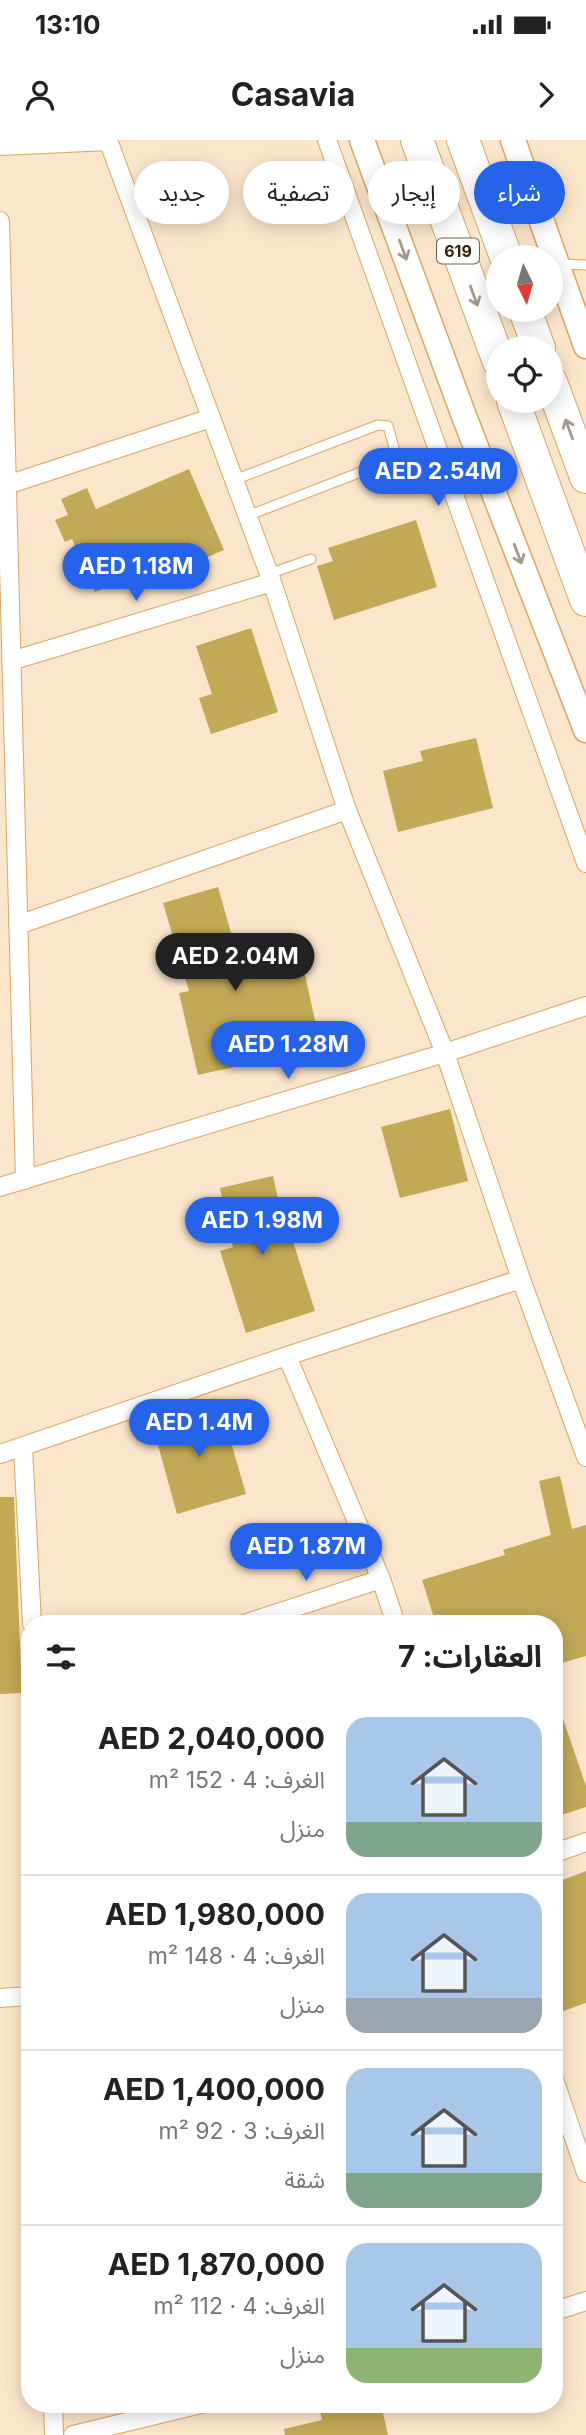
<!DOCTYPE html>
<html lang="ar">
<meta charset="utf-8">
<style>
body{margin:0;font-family:Inter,"Noto Sans Arabic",sans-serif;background:#f2f2f2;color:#222;direction:rtl;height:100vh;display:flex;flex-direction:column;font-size:26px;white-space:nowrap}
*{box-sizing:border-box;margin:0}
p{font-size:23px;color:#767676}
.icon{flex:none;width:38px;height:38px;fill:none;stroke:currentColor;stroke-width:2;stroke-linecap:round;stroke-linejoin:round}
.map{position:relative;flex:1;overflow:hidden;direction:ltr}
.sheet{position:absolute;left:21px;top:1475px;width:542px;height:798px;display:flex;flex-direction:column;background:#fff;border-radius:28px;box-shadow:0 4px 18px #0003;direction:rtl}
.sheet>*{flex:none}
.hud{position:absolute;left:21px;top:21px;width:544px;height:63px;direction:rtl;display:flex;gap:14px}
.needle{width:46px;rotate:175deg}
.tools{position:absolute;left:486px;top:105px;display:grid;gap:14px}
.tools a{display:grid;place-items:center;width:77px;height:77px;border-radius:50%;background:#fff;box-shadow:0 4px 18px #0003;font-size:35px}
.price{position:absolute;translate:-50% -60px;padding:0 16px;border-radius:24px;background:#2563eb;color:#fff;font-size:23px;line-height:46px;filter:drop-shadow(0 2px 4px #0008)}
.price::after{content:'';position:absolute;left:50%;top:42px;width:21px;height:16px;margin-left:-10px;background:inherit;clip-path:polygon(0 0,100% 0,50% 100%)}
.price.on{background:#222;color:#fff}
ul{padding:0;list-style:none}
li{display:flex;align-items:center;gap:21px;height:175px;padding:0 21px}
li+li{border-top:2px solid #e0e0e0}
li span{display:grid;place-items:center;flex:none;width:196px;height:140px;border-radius:21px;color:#555}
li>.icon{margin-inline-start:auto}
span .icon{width:84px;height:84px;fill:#fffc;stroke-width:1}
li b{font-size:30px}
h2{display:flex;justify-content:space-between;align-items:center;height:84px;padding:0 21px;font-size:30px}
.tag{padding:0 24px;border-radius:32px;background:#fff;box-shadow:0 4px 18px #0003;font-size:24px;line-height:63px}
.tag.on{background:#2563eb;color:#fff}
.status{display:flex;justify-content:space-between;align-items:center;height:49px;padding:0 35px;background:#fff;direction:ltr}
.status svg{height:19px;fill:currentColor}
header{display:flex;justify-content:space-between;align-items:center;height:91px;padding:0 21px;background:#fff;font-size:32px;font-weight:700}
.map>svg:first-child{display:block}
.building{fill:#c2a956}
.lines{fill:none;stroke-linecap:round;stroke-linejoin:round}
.service-casing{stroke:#daa660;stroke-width:11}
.minor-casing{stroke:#daa660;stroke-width:20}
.secondary-casing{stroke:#daa660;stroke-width:27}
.motorway-casing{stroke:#daa660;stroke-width:34}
.service{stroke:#fff;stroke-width:9}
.minor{stroke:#fff;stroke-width:18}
.secondary{stroke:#fff;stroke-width:24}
.motorway{stroke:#fff;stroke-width:32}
.oneway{stroke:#a39a8d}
.labels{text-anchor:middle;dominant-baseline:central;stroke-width:6;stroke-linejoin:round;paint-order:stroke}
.shield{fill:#fff;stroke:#70624d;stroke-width:2}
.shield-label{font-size:16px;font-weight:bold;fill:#331f01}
</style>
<div class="status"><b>13:10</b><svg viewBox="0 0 49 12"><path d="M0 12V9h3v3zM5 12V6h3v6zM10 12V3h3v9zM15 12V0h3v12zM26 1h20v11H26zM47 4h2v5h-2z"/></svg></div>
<header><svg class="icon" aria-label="forward" viewBox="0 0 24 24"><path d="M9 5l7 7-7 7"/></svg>Casavia<svg class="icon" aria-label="person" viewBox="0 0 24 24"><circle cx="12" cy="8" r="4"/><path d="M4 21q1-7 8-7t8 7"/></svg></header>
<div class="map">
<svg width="586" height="2295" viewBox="0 0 586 2295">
<rect width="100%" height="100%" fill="#fce6cb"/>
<!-- building -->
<path class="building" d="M189,329L224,410L138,447L134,437L95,452L72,399L65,402L55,380L68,375L61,359L87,348L96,369Z
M416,380L437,447L334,480L317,426L333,421L328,408Z
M251,488L278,572L211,594L199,558L212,554L196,506Z
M476,598L493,668L398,692L383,631L423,621L420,611Z
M218,747L243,835L302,821L321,908L198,935L179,853L189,851L163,763Z
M450,969L468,1041L400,1058L381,987Z
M273,1036L285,1090L289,1089L315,1171L246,1193L220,1111L233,1107L220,1048Z
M220,1264L246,1354L177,1374L152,1283Z
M560,1336L572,1389L586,1385V1516L555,1525V1484H436L422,1440L505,1415L503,1410L551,1395L539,1341Z
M0,1357H14L22,1553L0,1554Z
M558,1564L586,1646V1667L555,1677V1565Z
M586,1731V1863L555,1874V1743Z
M332,2264H381L388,2295H285L284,2289L322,2280L319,2267Z"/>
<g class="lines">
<!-- service casing -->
<g class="service-casing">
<path id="service" d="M560,124L586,125
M234,340L378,285L388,286L396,315L392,320L247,376
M269,434L311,419"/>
</g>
<!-- minor casing -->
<g class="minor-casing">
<path id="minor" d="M108,0L272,442L347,670L445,913L521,1139L586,1317
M327,0L586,723
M0,6L109,1
M0,81L25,1040
M7,345L211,278
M11,521L272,442
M18,785L347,670
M0,1047L445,913L586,866
M287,1216L381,1439L396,1484
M23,1307L32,1484
M0,1314L287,1216L521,1139
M244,1484L381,1439
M555,1713L586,1702
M0,1858L30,1856
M555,1942L586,2033
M555,2171L586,2161
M53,2264L54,2295
M73,2295L201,2264"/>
</g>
<!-- secondary casing -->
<g class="secondary-casing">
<path id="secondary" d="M362,0L464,276L586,590
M513,0L586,206"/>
</g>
<!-- motorway casing -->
<g class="motorway-casing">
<path id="motorway" d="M417,0L499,222
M463,0L506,117
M525,170L539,208
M551,242L586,337
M513,261L586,460"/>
</g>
<!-- service -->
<use href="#service" class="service"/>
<!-- minor -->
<use href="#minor" class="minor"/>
<!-- secondary -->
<use href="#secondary" class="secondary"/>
<!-- motorway -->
<use href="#motorway" class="motorway"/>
</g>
<!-- one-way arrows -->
<defs><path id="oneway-shaft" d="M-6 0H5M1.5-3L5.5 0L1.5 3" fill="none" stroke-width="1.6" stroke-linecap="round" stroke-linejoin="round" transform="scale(1.75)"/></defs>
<g class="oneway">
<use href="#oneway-shaft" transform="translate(403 110) rotate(70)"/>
<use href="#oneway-shaft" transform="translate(474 156) rotate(70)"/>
<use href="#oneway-shaft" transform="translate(569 289) rotate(-110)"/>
<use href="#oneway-shaft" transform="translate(518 414) rotate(69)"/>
</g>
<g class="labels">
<!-- shield labels -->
<rect class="shield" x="437" y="98.5" width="42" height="25" rx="5"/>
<g class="shield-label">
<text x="458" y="111">619</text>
</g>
</g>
</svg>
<div class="tools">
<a><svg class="needle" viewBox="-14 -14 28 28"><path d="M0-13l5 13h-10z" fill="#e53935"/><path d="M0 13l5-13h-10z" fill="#767676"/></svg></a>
<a><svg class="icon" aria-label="locate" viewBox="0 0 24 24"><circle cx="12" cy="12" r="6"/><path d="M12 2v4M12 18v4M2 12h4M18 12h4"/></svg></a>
</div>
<b class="price" style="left:438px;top:368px">AED 2.54M</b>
<b class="price" style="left:136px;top:463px">AED 1.18M</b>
<b class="price on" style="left:235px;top:853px">AED 2.04M</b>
<b class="price" style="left:288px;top:941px">AED 1.28M</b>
<b class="price" style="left:262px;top:1117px">AED 1.98M</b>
<b class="price" style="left:199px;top:1319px">AED 1.4M</b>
<b class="price" style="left:306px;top:1443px">AED 1.87M</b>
<div class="hud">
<a class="tag on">شراء</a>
<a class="tag">إيجار</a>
<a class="tag">تصفية</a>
<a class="tag">جديد</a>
</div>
<section class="sheet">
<h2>العقارات: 7<svg class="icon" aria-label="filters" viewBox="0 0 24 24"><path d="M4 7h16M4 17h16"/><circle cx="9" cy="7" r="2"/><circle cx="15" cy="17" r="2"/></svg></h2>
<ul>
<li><span style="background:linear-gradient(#a9c7e8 75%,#7fa58c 0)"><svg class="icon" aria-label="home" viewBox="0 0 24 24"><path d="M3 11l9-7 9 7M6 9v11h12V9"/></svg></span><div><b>AED 2,040,000</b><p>الغرف: 4 · 152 m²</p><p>منزل</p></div></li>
<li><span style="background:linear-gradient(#a9c7e8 75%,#9aa5b1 0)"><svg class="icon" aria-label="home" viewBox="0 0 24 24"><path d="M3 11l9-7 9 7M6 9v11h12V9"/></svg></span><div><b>AED 1,980,000</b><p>الغرف: 4 · 148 m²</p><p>منزل</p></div></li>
<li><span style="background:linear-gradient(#a9c7e8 75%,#7fa58c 0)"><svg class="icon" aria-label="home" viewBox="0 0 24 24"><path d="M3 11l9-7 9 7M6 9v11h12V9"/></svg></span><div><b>AED 1,400,000</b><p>الغرف: 3 · 92 m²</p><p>شقة</p></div></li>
<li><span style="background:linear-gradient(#a9c7e8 75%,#8fb573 0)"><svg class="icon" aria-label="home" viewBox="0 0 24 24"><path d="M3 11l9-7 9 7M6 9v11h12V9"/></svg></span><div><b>AED 1,870,000</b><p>الغرف: 4 · 112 m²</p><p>منزل</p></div></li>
</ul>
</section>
</div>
